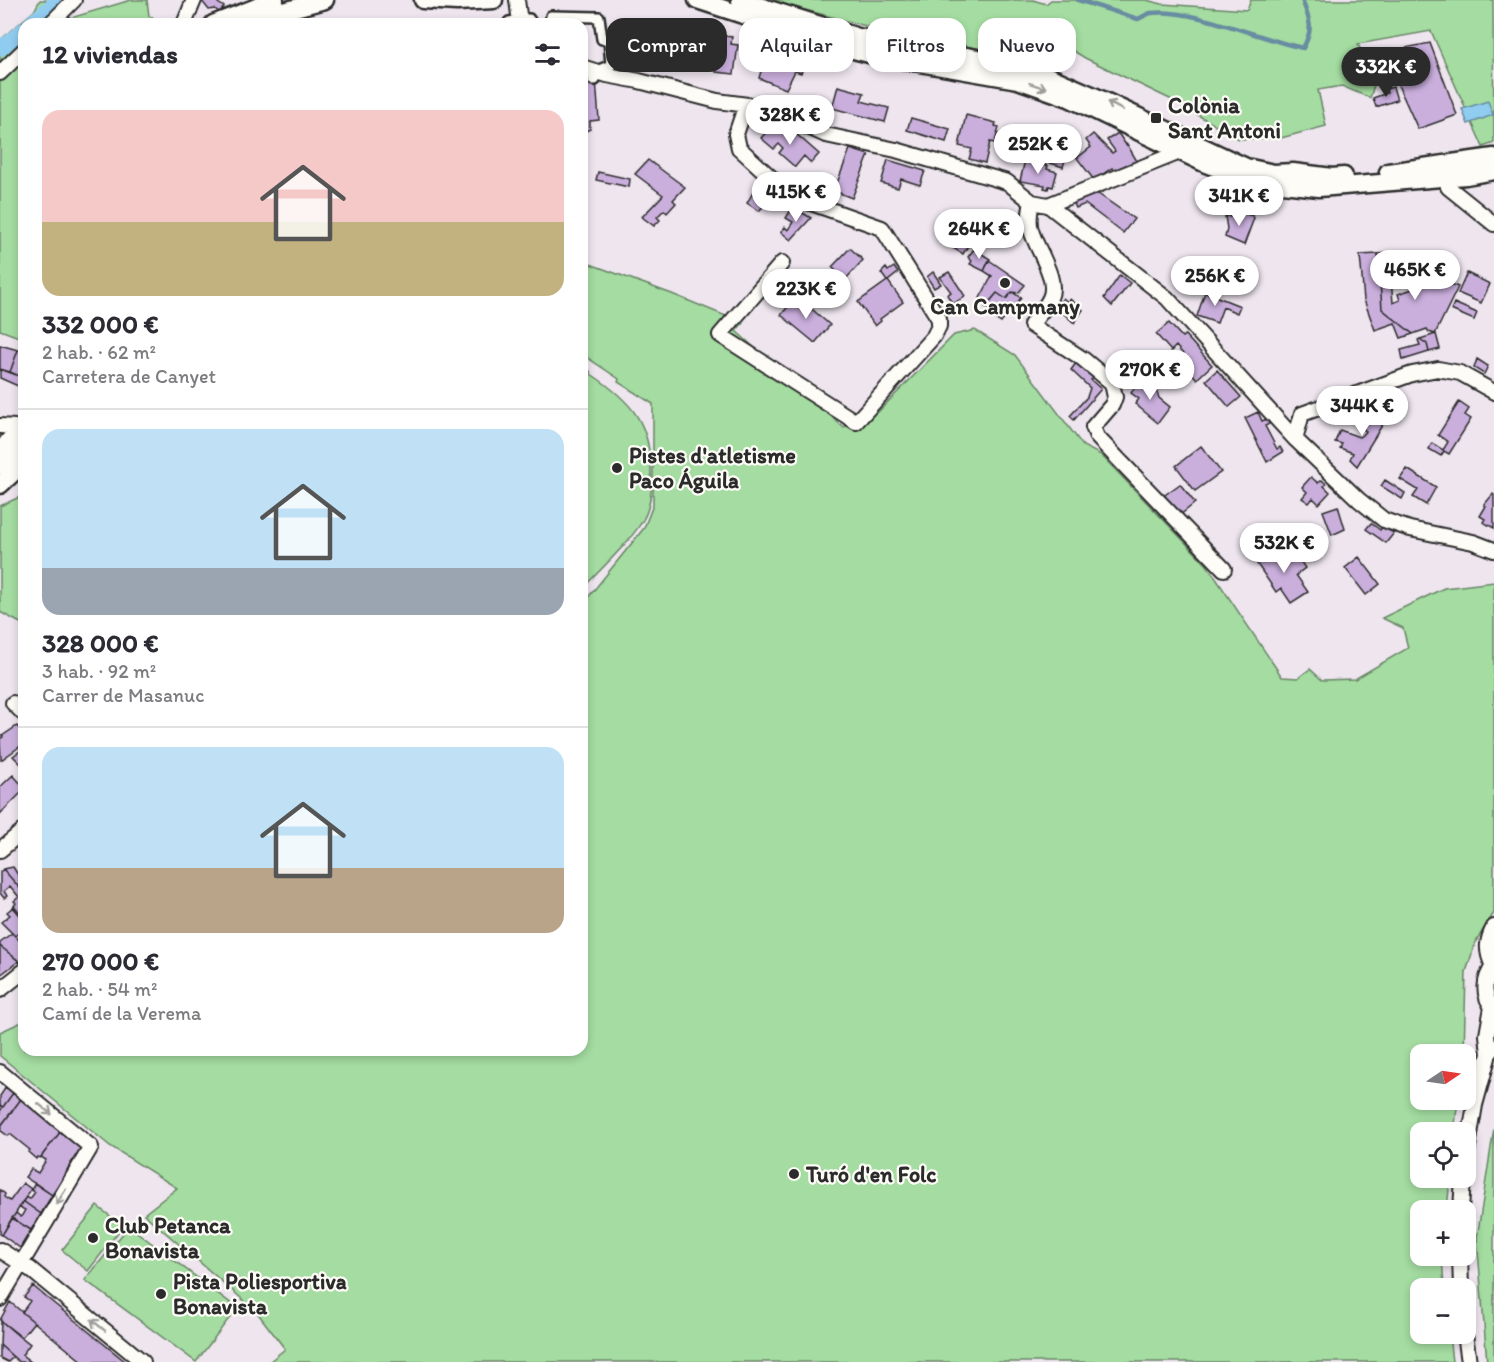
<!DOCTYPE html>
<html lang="es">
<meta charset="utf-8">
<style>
body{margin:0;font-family:Itim,sans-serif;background:#f7f7f7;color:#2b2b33;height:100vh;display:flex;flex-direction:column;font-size:22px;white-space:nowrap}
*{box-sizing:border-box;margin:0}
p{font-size:20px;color:#7c7c81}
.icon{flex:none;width:33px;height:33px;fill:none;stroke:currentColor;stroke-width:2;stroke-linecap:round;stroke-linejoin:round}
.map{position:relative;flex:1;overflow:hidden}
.details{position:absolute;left:18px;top:18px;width:570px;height:1038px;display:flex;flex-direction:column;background:#fff;border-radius:18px;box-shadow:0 3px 9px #0003}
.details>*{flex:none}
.banner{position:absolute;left:606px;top:18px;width:570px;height:54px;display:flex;gap:12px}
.needle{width:39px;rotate:77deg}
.tools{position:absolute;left:1410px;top:1044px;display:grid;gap:12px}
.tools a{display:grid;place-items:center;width:66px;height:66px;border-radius:12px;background:#fff;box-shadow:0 3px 9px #0003;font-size:30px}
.price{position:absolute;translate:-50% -51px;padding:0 14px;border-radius:21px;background:#fff;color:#222;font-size:20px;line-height:39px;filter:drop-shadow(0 2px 3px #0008)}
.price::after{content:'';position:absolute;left:50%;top:36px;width:18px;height:14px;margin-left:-9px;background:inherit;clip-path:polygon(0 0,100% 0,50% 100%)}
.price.current{background:#2b2b2b;color:#fff}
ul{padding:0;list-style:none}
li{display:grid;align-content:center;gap:12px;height:318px;padding:0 24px}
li+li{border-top:2px solid #e1e1e2}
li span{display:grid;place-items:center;height:186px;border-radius:18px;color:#555}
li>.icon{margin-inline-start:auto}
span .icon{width:108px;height:108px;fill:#fffc;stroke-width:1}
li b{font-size:26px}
h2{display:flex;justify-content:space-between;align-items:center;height:72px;padding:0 24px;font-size:26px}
.tag{padding:0 21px;border-radius:18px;background:#fff;box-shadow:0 3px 9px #0003;font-size:21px;line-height:54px}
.tag.current{background:#2b2b2b;color:#fff}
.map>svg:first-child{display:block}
.green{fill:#a4dca1;stroke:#688466;stroke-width:1.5}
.water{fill:#90ccf0;stroke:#688ca1;stroke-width:1.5}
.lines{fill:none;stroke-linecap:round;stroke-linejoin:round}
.stream{stroke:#688ca1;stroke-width:4.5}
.canal{stroke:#90ccf0;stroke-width:15}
.building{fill:#caafdd;stroke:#2b2b2b;stroke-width:1.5}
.pedestrian-casing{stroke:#2b2b2b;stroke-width:14}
.minor-casing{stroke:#2b2b2b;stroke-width:18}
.tertiary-casing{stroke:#2b2b2b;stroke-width:21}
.pedestrian{stroke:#fdfcf7;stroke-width:9}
.minor{stroke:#fdfcf7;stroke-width:14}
.tertiary{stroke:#fdfcf7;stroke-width:16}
.oneway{stroke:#9e9e9b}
.poi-dot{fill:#2b2b2b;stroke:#fdfcf7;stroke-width:2}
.labels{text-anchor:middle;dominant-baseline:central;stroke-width:4.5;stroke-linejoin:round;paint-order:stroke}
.poi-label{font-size:22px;font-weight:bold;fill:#2b2b2b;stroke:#fdfcf7;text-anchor:start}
</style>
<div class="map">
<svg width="1494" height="1362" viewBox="0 0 1494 1362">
<rect width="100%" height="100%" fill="#eee5ef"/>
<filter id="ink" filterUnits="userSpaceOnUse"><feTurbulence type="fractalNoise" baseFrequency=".0167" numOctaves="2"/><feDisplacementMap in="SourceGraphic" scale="12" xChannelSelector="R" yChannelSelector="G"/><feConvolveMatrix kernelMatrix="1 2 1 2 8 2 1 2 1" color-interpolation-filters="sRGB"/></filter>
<g filter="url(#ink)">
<!-- green -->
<path class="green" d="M40,0H57L56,2L71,18L131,0H147L149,16L164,24H24V339L0,330V40L34,11Z
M768,0H1033L1046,4L1051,0H1146L1162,4L1247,10L1251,0H1493L1494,143L1483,147L1431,31L1358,44L1375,82L1370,98L1342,86L1318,90L1326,126L1281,138L1239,139L1172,100L1085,58L1059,42L1061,36L1043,21L1038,50L1033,61L896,34Z
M582,261L672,294L743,323L736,331L844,428L865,402L878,412L954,335L975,330L1015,355L1083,446L1101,455L1207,565L1282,677L1298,678L1310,669L1322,680L1355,679L1408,648L1403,628L1382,618L1444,588L1494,582V913L1476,941L1466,972L1464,1054H1420V1100H1458L1454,1132H1420V1178H1450L1447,1210H1420V1256H1442L1444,1288H1420V1334H1449L1452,1362H269L285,1349L256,1311L144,1214L177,1188L110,1146L0,1056V1032L24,1021V1050H582V605L644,528L653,505V404L618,382L619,379L582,354Z
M582,366L590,371L591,374C633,402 651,424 651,475C652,491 651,506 643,520C630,542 600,570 582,589Z
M24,495V625L0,612V506Z
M1494,1128V1362H1487L1477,1238Z
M97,1206L123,1226L88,1271L62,1250Z
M129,1226L237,1308L196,1362L85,1280Z"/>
<!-- water -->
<path class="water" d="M1488,101L1493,115L1468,124L1462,109Z"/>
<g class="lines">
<!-- stream -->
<path class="stream" d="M1078,0L1138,19C1142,17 1147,14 1151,13C1193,8 1259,39 1303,48C1314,29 1310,20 1302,0"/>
<!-- canal -->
<path class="canal" d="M30,24L58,0
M0,49L24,29"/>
</g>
<!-- building -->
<path class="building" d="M201,0H217L218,3L224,7L220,13L215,9L209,10Z
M718,35L732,37L731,44L738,45L734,74L716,72L717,67L688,62L691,44L715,48Z
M1430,43L1457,115L1418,129L1388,63L1385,52Z
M773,49L794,56L793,58L805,62L801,73L795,71L786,89L759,78L765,57L770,59Z
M582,72L596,80L599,120L590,121V129L582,133Z
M838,86L864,93L861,101L889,108L885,122L832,108Z
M1393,87L1397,100L1376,107L1373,98L1387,93L1386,89Z
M966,115L996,123L995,126L999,127L995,143L990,142L985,163L969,159L972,149L959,146Z
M911,118L950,129L946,142L907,130Z
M781,125L793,136L795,133L819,154L811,163L804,156L795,167L779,153L783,148L779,144L774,149L761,138L770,128L775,132Z
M1118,133L1126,145L1127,144L1138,163L1126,165L1113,172L1112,168L1094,180L1077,158L1091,147L1086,140L1093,134L1112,153L1115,151L1107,140Z
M850,149L869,155L852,198L834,191Z
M1047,152L1065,160L1063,167L1044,161Z
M648,160L685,187L673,200L676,203L667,213L664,210L657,217L660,220L654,226L642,217L663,195L635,174Z
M888,160L925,171L920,185L901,179L898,188L881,183Z
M1025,160L1034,162L1033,166L1038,168L1039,163L1048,166L1047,169L1057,172L1053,187L1049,186L1048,189L1044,188L1045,185L1020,181Z
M598,172L630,179L629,187L596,180Z
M804,177L812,181L808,191L799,187Z
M755,189L765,195L762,200L766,203L759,211L747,203Z
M1094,191L1134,219L1123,233L1085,204L1076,208L1073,201Z
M793,207L811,218L791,240L781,232L785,227L788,230L793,222L786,218Z
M1235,211L1253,216L1254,218L1244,245L1225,237L1227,229L1225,216L1231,217L1232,212Z
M945,230L968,246L963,254L938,239Z
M850,248L863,260L845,280L832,267Z
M974,249L990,259L984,271L970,264L972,261L968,257Z
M1389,253L1393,303L1400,300L1398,294L1424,285L1435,282L1448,283L1458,287L1435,334L1429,332L1427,329L1413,334L1382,309L1378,254Z
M1378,254L1382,309L1413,334L1401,338L1395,323L1375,330L1364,300L1360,255Z
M989,260L1025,285L1018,293L1012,292L1006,299L997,293L988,304L980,298L992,276L984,271Z
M894,267L898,273L888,281L903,302L880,319L881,321L875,326L858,302L887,281L881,273L886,268L888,271Z
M933,272L941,284L934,288L927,277Z
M949,272L965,296L953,304L947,295L951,292L940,277Z
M1467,273L1490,284L1481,303L1458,293Z
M1120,275L1130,283L1112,306L1104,298Z
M1012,292L1021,298L1001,323L995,319L997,316L985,307L997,293L1006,299Z
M1205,292L1240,306L1237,313L1223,307L1217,323L1197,316Z
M797,296L830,325L815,343L781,315Z
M1063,298L1068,302L1070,299L1083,310L1074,323L1056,307Z
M1454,303L1477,313L1474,320L1451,310Z
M1169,323L1182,337L1185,335L1212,365L1197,379L1185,366L1190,362L1176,346L1171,351L1156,334Z
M1436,334L1440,349L1429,352L1427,344L1420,339Z
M1420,339L1427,344L1429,352L1403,360L1401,350L1420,345L1418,340Z
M0,345L18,350L10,372L0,369Z
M18,350L24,352L22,377L10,372Z
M1477,359L1488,366L1484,374L1474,368Z
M1076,363L1094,377L1091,380L1101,389L1074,420L1070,416L1087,397L1090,388L1071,370Z
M0,369L22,377L18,386L0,378Z
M1217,370L1241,397L1229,407L1206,380Z
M1141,378L1150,386L1147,389L1150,391L1153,388L1157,392L1159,398L1170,407L1158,423L1135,404L1139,399L1131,393Z
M1459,402L1469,409L1465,415L1471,419L1449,454L1444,451L1441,456L1429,449L1432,443L1443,450L1448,442L1438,435Z
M1383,410L1389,414L1357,466L1350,459L1353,453L1340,448L1342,444L1335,442L1340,430L1359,437L1366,432L1361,425L1376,412L1378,414Z
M1258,412L1262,421L1267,419L1269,424L1265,426L1277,449L1280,447L1283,452L1267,462L1245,418Z
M1201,446L1221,472L1195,491L1176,466Z
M1407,469L1436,487L1426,505L1413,497L1418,490L1400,479Z
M1311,477L1318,483L1322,480L1326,484L1324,486L1330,492L1319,504L1313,498L1309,503L1302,498L1307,492L1302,487Z
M1385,480L1405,493L1402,499L1381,486Z
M1180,484L1195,503L1179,516L1162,497Z
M1493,494L1494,495V528L1483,522L1485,519L1480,516L1486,506L1484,505Z
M1338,506L1345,529L1332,535L1323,511Z
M1371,523L1380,530L1382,527L1394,533L1386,543L1366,529Z
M1292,548L1305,568L1296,575L1308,592L1291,603L1281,588L1276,592L1257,564L1275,552L1279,557Z
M1359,557L1380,584L1366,595L1345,568Z
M17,726L24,733V741L21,744L22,745L1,760L0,739L3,737L2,736Z
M24,748V767L13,756Z
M13,775L24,787V790L0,814V787Z
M13,867L20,878L19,880L24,876V893L3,869Z
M3,869L24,893L23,916L14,906L16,903L14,901L19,897L10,886L4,891L7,896L4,898L0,893V872Z
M13,907L24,920V928L15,936L1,922L10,915L7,912Z
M12,933L24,945V959L20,962L0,946V942Z
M0,946L19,961L0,975Z
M6,1087L13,1093L3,1107L1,1106L0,1107V1096Z
M13,1093L21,1099L0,1127V1111Z
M21,1099L23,1100L24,1099L61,1131L40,1158L38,1157L36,1159L28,1152L30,1150L10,1134L8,1136L0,1130L2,1127L1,1126Z
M61,1131L81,1147L67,1170L68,1171L52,1195L25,1177L31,1169L38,1173L46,1160L41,1157Z
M23,1183L31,1189L2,1235L0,1234V1190L5,1194L4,1197L10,1201Z
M35,1183L52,1195L41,1214L23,1201L26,1197L30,1199L35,1192L31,1190Z
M23,1201L41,1214L31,1230L12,1218L16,1213L21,1217L25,1210L19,1207Z
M12,1218L31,1230L20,1248L2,1235Z
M33,1286L46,1297L126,1362H83L34,1322L22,1312L30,1301L24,1297Z
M10,1302L34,1322L21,1338L0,1320Z
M1,1321L30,1344L22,1355L31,1362H19L0,1345Z
M0,1345L13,1357L8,1362L0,1358Z"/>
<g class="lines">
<!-- pedestrian casing -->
<g class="pedestrian-casing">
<path id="pedestrian" d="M510,24L509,22L529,19L532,24
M550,24L551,16L599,17L602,39H609L611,65L597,71L595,80H593L592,72H587"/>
</g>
<!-- minor casing -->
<g class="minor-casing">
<path id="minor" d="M517,0L519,15L524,24
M50,24L74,0
M184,24L194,0
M582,67L607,75L639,81L717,101L763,107L826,135L896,150L1007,182L1032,202L1048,205L1167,298L1295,439L1359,500L1384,520L1410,529L1473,542L1494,550
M0,73L24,50
M746,105L736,134L739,148L791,196L882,228L939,319V326L934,336L856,422L720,335L782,263
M1447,178L1448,187L1494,224
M1032,202C1030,211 1028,221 1031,230C1036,249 1059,279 1050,298C1046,307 1037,317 1031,325L1083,359L1112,383L1115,397L1112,405L1093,427L1097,437L1224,569
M1048,205L1180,152
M0,426L15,427L12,435L0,450
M1295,439L1302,414L1412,374L1438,369L1460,373L1494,392
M13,703L24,714
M0,850L24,830
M1494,965C1483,979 1482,996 1494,1009
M1493,966C1486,952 1486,941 1494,927
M0,990L24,971
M1489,1054L1487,1035L1492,1007
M0,1072L91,1147L0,1299
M1466,1158L1475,1105L1489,1054L1494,1047
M1461,1210L1463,1178
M0,1250L30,1269L143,1362
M1460,1256L1461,1288
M1465,1334L1469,1362"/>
</g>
<!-- tertiary casing -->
<g class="tertiary-casing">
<path id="tertiary" d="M423,0L457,2L494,0
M697,0L838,46L873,55L1018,80L1069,98L1206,164L1232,174L1263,182L1319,188L1466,176L1494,171
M740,0L858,37L1028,67L1092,95L1246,167L1274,173L1293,172L1332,177L1344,176
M213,24L275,0
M248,24L276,13L325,0
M1388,172L1494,157
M0,466L24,441
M0,485L24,463"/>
</g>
<!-- pedestrian -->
<use href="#pedestrian" class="pedestrian"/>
<!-- minor -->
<use href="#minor" class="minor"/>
<!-- tertiary -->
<use href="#tertiary" class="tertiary"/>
</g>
<!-- one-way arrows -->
<defs><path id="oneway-shaft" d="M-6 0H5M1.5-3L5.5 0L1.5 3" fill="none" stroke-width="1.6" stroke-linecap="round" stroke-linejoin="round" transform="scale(1.5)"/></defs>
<g class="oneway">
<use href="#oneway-shaft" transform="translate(1038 86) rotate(19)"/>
<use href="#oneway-shaft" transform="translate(1115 106) rotate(-153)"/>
<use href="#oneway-shaft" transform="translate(45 1109) rotate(39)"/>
<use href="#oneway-shaft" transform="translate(61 1197) rotate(121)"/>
<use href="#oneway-shaft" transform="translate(98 1325) rotate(-141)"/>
</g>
</g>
<!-- markers -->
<g class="poi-dot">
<rect x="1150" y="112" width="12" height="12" rx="3"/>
<circle cx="1005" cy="283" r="6"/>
<circle cx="617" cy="468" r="6"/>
<circle cx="794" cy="1174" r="6"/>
<circle cx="93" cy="1238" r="6"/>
<circle cx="161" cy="1294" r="6"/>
</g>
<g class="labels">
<!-- poi labels -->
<g class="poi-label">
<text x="1168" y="105">Colònia<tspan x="1168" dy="25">Sant Antoni</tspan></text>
<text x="1005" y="306" text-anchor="middle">Can Campmany</text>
<text x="629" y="455">Pistes d'atletisme<tspan x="629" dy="25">Paco Águila</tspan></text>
<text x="806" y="1174">Turó d'en Folc</text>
<text x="105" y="1225">Club Petanca<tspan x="105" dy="25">Bonavista</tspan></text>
<text x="173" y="1281">Pista Poliesportiva<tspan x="173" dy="25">Bonavista</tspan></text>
</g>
</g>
</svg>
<div class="tools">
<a><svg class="needle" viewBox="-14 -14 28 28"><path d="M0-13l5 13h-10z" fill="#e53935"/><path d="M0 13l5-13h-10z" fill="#7c7c81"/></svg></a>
<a><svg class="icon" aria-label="locate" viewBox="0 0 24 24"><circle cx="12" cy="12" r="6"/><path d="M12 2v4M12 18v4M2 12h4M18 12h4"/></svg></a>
<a>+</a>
<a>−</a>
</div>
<b class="price current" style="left:1386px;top:98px">332K €</b>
<b class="price" style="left:790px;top:146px">328K €</b>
<b class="price" style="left:1038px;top:175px">252K €</b>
<b class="price" style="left:796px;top:223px">415K €</b>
<b class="price" style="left:1239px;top:227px">341K €</b>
<b class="price" style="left:979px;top:260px">264K €</b>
<b class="price" style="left:1415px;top:301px">465K €</b>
<b class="price" style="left:1215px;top:307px">256K €</b>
<b class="price" style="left:806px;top:320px">223K €</b>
<b class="price" style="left:1150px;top:401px">270K €</b>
<b class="price" style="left:1362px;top:437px">344K €</b>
<b class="price" style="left:1284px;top:574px">532K €</b>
<div class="banner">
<a class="tag current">Comprar</a>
<a class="tag">Alquilar</a>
<a class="tag">Filtros</a>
<a class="tag">Nuevo</a>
</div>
<section class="details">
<h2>12 viviendas<svg class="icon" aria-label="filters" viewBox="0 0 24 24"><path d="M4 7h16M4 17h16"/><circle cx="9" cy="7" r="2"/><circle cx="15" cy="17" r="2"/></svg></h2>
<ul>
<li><span style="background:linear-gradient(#f6c9c9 60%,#c2b280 0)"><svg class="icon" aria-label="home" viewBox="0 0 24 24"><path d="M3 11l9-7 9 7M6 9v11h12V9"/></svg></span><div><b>332 000 €</b><p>2 hab. · 62 m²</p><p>Carretera de Canyet</p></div></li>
<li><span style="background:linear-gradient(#bfe0f5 75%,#9aa5b1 0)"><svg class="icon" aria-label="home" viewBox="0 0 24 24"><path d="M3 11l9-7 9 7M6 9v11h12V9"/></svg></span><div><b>328 000 €</b><p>3 hab. · 92 m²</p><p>Carrer de Masanuc</p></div></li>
<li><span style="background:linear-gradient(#bfe0f5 65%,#b9a48a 0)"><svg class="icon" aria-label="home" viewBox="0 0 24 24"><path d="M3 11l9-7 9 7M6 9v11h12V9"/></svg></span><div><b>270 000 €</b><p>2 hab. · 54 m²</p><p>Camí de la Verema</p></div></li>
</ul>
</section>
</div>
